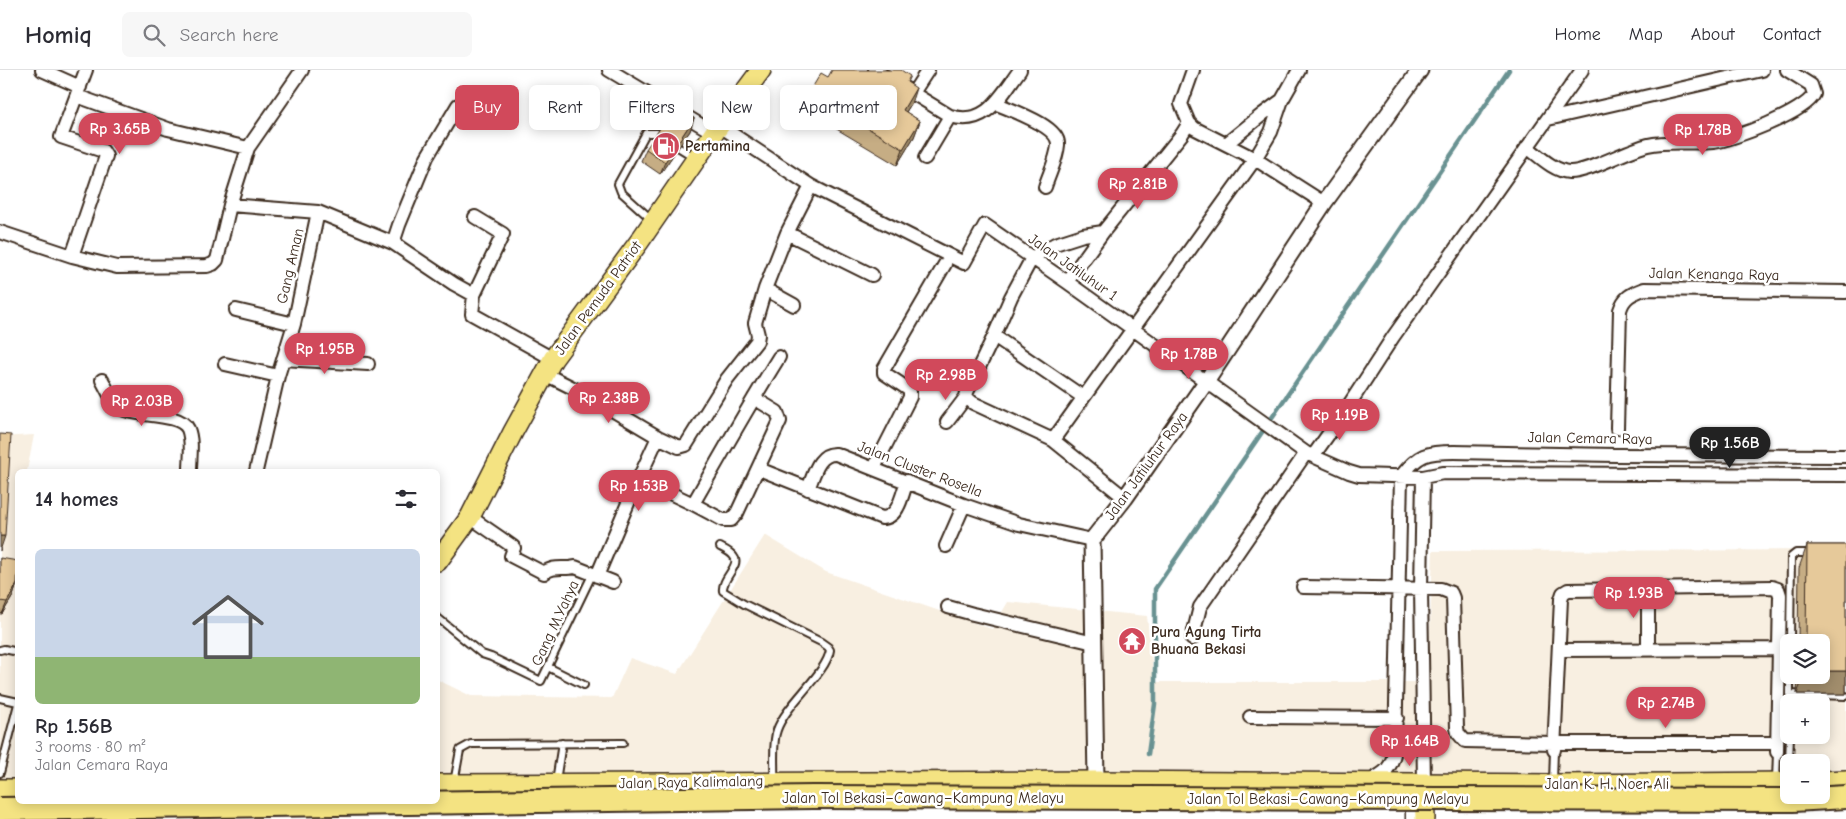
<!DOCTYPE html>
<meta charset="utf-8">
<style>
body{margin:0;font-family:"Comic Neue",sans-serif;background:#f7f7f7;color:#2b2b33;height:100vh;display:flex;flex-direction:column;font-size:19px;white-space:nowrap}
*{box-sizing:border-box;margin:0}
p{font-size:16px;color:#7c7c81}
.icon{flex:none;width:28px;height:28px;fill:none;stroke:currentColor;stroke-width:2;stroke-linecap:round;stroke-linejoin:round}
.map{position:relative;flex:1;overflow:hidden}
.drawer{position:absolute;left:15px;top:399px;width:425px;height:335px;display:flex;flex-direction:column;background:#fff;border-radius:8px;box-shadow:0 2px 12px #0003}
.drawer>*{flex:none}
.guide{position:absolute;left:455px;top:15px;width:475px;height:45px;display:flex;gap:10px}
.controls{position:absolute;left:1780px;top:564px;display:grid;gap:10px}
.controls a{display:grid;place-items:center;width:50px;height:50px;border-radius:8px;background:#fff;box-shadow:0 2px 12px #0003;font-size:25px}
.price{position:absolute;translate:-50% -42px;padding:0 11px;border-radius:18px;background:#d1495b;color:#fff;font-size:16px;line-height:32px;filter:drop-shadow(0 1px 2px #0008)}
.price::after{content:'';position:absolute;left:50%;top:30px;width:15px;height:11px;margin-left:-8px;background:inherit;clip-path:polygon(0 0,100% 0,50% 100%)}
.price.current{background:#222;color:#fff}
ul{padding:0;list-style:none}
li{display:grid;align-content:center;gap:10px;height:265px;padding:0 20px}
li+li{border-top:1px solid #e1e1e2}
li span{display:grid;place-items:center;height:155px;border-radius:8px;color:#555}
li>.icon{margin-inline-start:auto}
span .icon{width:90px;height:90px;fill:#fffc;stroke-width:1}
li b{font-size:21px}
h2{display:flex;justify-content:space-between;align-items:center;height:60px;padding:0 20px;font-size:21px}
.pill{padding:0 18px;border-radius:8px;background:#fff;box-shadow:0 2px 12px #0003;font-size:18px;line-height:45px}
.pill.current{background:#d1495b;color:#fff}
header{display:flex;align-items:center;gap:30px;box-sizing:border-box;height:70px;padding:0 25px;background:#fff;border-bottom:1px solid #e1e1e2}
header strong{font-size:24px}
nav{display:flex;gap:28px;margin-inline-start:auto;font-size:18px}
.search{width:350px;height:45px;background:#f7f7f7;display:flex;align-items:center;gap:12px;box-sizing:border-box;padding:0 18px;border-radius:8px;color:#7c7c81;font-size:19px}
.map>svg:first-child{display:block}
.built{fill:#f8efe1;fill-rule:evenodd}
.lines{fill:none;stroke-linecap:round;stroke-linejoin:round}
.stream{stroke:#699292;stroke-width:4.5}
.service-casing{stroke:#3b2a1e;stroke-width:10}
.minor-casing{stroke:#3b2a1e;stroke-width:16}
.tertiary-casing{stroke:#3b2a1e;stroke-width:19}
.secondary-casing{stroke:#3b2a1e;stroke-width:21}
.primary-casing{stroke:#3b2a1e;stroke-width:22}
.service{stroke:#fff;stroke-width:6}
.minor{stroke:#fff;stroke-width:12}
.tertiary{stroke:#fff;stroke-width:15}
.secondary{stroke:#fff;stroke-width:18}
.primary{stroke:#f4e382;stroke-width:19}
.motorway-bridge-casing{stroke:#3b2a1e;stroke-width:26;stroke-linecap:butt}
.motorway-bridge{stroke:#f4e382;stroke-width:22}
.wall{fill:#c6ad84;stroke:#3b2a1e}
.shaded-wall{fill:#a18d6c;stroke:#3b2a1e}
.building{fill:#e6c99a;stroke:#3b2a1e}
.labels{text-anchor:middle;dominant-baseline:central;stroke-width:5;stroke-linejoin:round;paint-order:stroke}
.poi-label{font-size:15px;font-weight:bold;fill:#3b2a1e;stroke:#fff;text-anchor:start}
.street-label{font-size:15px;fill:#3b2a1e;stroke:#fff}
</style>
<header>
<strong>Homiq</strong>
<div class="search"><svg class="icon" aria-label="search" viewBox="0 0 24 24"><circle cx="10" cy="10" r="6"/><path d="M15 15l6 6"/></svg>Search here</div>
<nav><a>Home</a><a>Map</a><a>About</a><a>Contact</a></nav>
</header>
<div class="map">
<svg width="1846" height="749" viewBox="0 0 1846 749">
<rect width="100%" height="100%" fill="#fff"/>
<filter id="ink" filterUnits="userSpaceOnUse"><feTurbulence type="fractalNoise" baseFrequency=".02" numOctaves="2"/><feDisplacementMap in="SourceGraphic" scale="10" xChannelSelector="R" yChannelSelector="G"/><feConvolveMatrix kernelMatrix="1 2 1 2 8 2 1 2 1" color-interpolation-filters="sRGB"/></filter>
<g filter="url(#ink)">
<!-- built -->
<path class="built" d="M34,365L27,401H18L17,719L0,720V367Z
M765,465L826,502L992,559L1008,532L1147,546L1154,612H1428L1433,481L1846,480V710L1821,711V692H1789V712L438,714V610L471,626L612,628L630,588L677,604ZM1789,572H1821V605H1789ZM1789,632H1821V665H1789Z"/>
<g class="lines">
<!-- stream -->
<path class="stream" d="M1148,684L1155,634V519L1509,0"/>
<!-- service casing -->
<g class="service-casing">
<path id="service" d="M673,74L694,87
M651,149L621,122L618,114L646,63H657L662,67
M720,477C724,479 731,482 734,487C741,495 721,509 723,521L744,534L821,572L828,577L830,580C827,603 786,634 777,660C772,672 775,696 774,710
M438,548L482,584L491,587L541,611L593,503
M1790,572L1791,487L1796,483H1813
M0,580L4,579L18,582
M548,597L584,615
M1790,624L1846,626
M0,628L18,632
M1790,632V605
M1789,692L1790,665
M0,703L18,634
M556,711L562,673
M1776,711L1777,682
M1553,712L1554,680
M454,713L460,680L471,674L623,673"/>
</g>
<!-- minor casing -->
<g class="minor-casing">
<path id="minor" d="M42,0L80,17
M609,0L714,63
M875,0L950,46C987,57 1001,25 1020,0
M1193,0L1181,34L1189,53L1194,58L1255,89L1324,133
M913,23L928,0
M77,26L168,59L248,78
M995,33C1010,40 1060,56 1058,75C1057,89 1049,104 1045,117
M1548,49L1762,0
M720,56L811,116L964,193L985,155L1067,212L1306,383L1349,402L1359,405L1423,407
M1226,74L1263,44L1282,30
M1527,77C1539,86 1554,101 1569,102C1587,103 1627,80 1648,75C1669,70 1691,74 1713,72C1732,70 1806,42 1814,24L1811,15L1787,0
M925,88L950,46
M230,135L318,142L393,173L399,155L427,87L458,35
M0,162L72,186L117,197L207,196L213,194L217,190L230,135L248,78L302,0
M787,163L872,205
M393,173L454,214L474,225L503,164L475,147
M72,186L106,86L103,81L61,67L86,0
M1067,212L1103,162L1182,64L1189,53
M765,219L794,235
M474,225L472,244L553,289
M236,240L294,254
M994,266L1011,227L1032,188L1055,174L1083,165L1103,162
M283,289L368,294
M225,294L278,306
M545,304L587,325L658,367L679,377L686,375L727,309L757,271L758,265L755,253L765,219L787,163L811,116
M102,310C107,319 113,334 122,339C137,347 180,342 188,359C193,371 190,388 190,401
M966,327L973,333L1053,370L1255,89L1271,62L1282,30L1299,0
M754,328L777,342L780,351L737,443L731,450H723L693,434C721,385 749,335 779,287
M947,352L966,327L967,322L994,266L1083,327
M1617,358L1620,240C1624,227 1631,224 1644,219L1846,222
M1053,370L1125,428
M1313,386L1345,341L1393,267L1582,0
M874,398L910,327V322L908,319L884,303V299L945,194
M759,399L882,448C899,448 902,424 907,411
M256,401L278,306L294,254L318,142
M808,419C814,405 818,383 836,384L964,435L1019,454L1092,470
M672,424L693,434
M470,447L512,476L514,478L511,486L544,503C554,495 563,500 575,497L613,512
M946,476L964,435
M597,506L634,419L658,367
M1303,517L1441,519L1451,523L1453,528L1457,658L1458,663L1465,671L1554,673H1777
M948,537L973,544L1094,573
M1192,569L1200,537L1306,383
M1648,579V519
M1560,580L1778,579
M1250,647L1397,648
M1554,680L1561,529L1563,523L1568,520L1772,517L1778,519L1780,525L1777,682
M1370,711C1386,702 1391,699 1395,680L1401,406C1419,384 1426,382 1454,382L1615,385L1846,386
M1424,713L1421,519L1423,407L1443,403L1846,405"/>
</g>
<!-- tertiary casing -->
<g class="tertiary-casing">
<path id="tertiary" d="M1096,711L1092,470L1125,428L1206,312L1324,133L1420,0"/>
</g>
<!-- secondary casing -->
<g class="secondary-casing">
<path id="secondary" d="M1415,717V749"/>
</g>
<!-- primary casing -->
<g class="primary-casing">
<path id="primary" d="M438,491L470,447L513,362L553,289L639,172L714,63L761,0
M1821,711L1846,710
M438,714L1096,711L1553,714L1789,712
M1424,715L1425,749
M0,719H18"/>
</g>
<!-- service -->
<use href="#service" class="service"/>
<!-- minor -->
<use href="#minor" class="minor"/>
<!-- tertiary -->
<use href="#tertiary" class="tertiary"/>
<!-- secondary -->
<use href="#secondary" class="secondary"/>
<!-- primary -->
<use href="#primary" class="primary"/>
<!-- motorway-bridge casing -->
<g class="motorway-bridge-casing">
<path id="motorway-bridge" d="M0,739L813,727L1793,730L1846,727"/>
</g>
<!-- motorway-bridge -->
<use href="#motorway-bridge" class="motorway-bridge"/>
</g>
<!-- wall -->
<path class="wall" d="M828,7L908,13L911,34L906,42L920,51L914,67L897,95L803,39L809,23Z
M694,48L690,61L660,104L641,91L646,79Z
M1807,475H1846V624H1797L1798,605H1821V572H1798L1799,498Z
M0,488L17,514L13,526L2,544H0Z"/>
<!-- shaded-wall -->
<path class="shaded-wall" d="M916,18L911,34L897,56L903,40Z
M694,48L690,61L660,104L665,92Z
M920,51L914,67L897,95L903,79Z
M0,466H5L0,481Z
M17,514L13,526L2,544L7,532Z
M1821,601H1846V624H1797L1804,605H1821Z"/>
<!-- building -->
<path class="building" d="M832,0H901L910,6L907,12L916,18L903,40L920,51L903,79L809,23L821,3L828,7Z
M675,36L694,48L665,92L646,79Z
M0,364L11,365L5,466H0Z
M1807,475H1846V601H1821V572H1806Z
M0,488L18,491L17,514L7,532L0,531Z"/>
</g>
<!-- icons -->
<defs>
<g id="fuel-disc" transform="scale(1.4375)"><circle r="9.5" fill="#d1495b" stroke="#fff"/><path d="M-5.5-6h7V0h2V4h1.3V-2.5L3-4.5l.8-.8L6-3V5H2.5V1h-1V6h-7ZM-4.2-4.7v3.2H.2V-4.7Z" fill="#fff"/></g>
<g id="temple-disc" transform="scale(1.4375)"><circle r="9.5" fill="#d1495b" stroke="#fff"/><path d="M0-6L5-2H3V0L6.5 2.5H4V6H1.5V3h-3V6H-4V2.5H-6.5L-3 0V-2H-5Z" fill="#fff"/></g>
</defs>
<g fill-rule="evenodd">
<use href="#fuel-disc" x="666" y="76"/>
<use href="#temple-disc" x="1132" y="571"/>
</g>
<g class="labels">
<!-- poi labels -->
<g class="poi-label">
<text x="685" y="76">Pertamina</text>
<text x="1151" y="562">Pura Agung Tirta<tspan x="1151" dy="17">Bhuana Bekasi</tspan></text>
</g>
<!-- street labels -->
<g class="street-label">
<text transform="translate(290 196) rotate(-77)">Gang Aman</text>
<text transform="translate(1073 197) rotate(35)">Jalan Jatiluhur 1</text>
<text transform="translate(1714 204) rotate(1)">Jalan Kenanga Raya</text>
<text transform="translate(598 228) rotate(-54)">Jalan Pemuda Patriot</text>
<text transform="translate(1590 368) rotate(1)">Jalan Cemara Raya</text>
<text transform="translate(1146 396) rotate(-54)">Jalan Jatiluhur Raya</text>
<text transform="translate(920 399) rotate(21)">Jalan Cluster Rosella</text>
<text transform="translate(555 553) rotate(-65)">Gang M.Yahya</text>
<text transform="translate(691 712) rotate(-1)">Jalan Raya Kalimalang</text>
<text x="1607" y="714">Jalan K. H. Noer Ali</text>
<text x="923" y="728">Jalan Tol Bekasi–Cawang–Kampung Melayu</text>
<text x="1328" y="729">Jalan Tol Bekasi–Cawang–Kampung Melayu</text>
</g>
</g>
</svg>
<div class="controls">
<a><svg class="icon" aria-label="layers" viewBox="0 0 24 24"><path d="M12 4l9 5-9 5-9-5zM3 14l9 5 9-5"/></svg></a>
<a>+</a>
<a>−</a>
</div>
<b class="price" style="left:120px;top:85px">Rp 3.65B</b>
<b class="price" style="left:1703px;top:86px">Rp 1.78B</b>
<b class="price" style="left:1138px;top:140px">Rp 2.81B</b>
<b class="price" style="left:325px;top:305px">Rp 1.95B</b>
<b class="price" style="left:1189px;top:310px">Rp 1.78B</b>
<b class="price" style="left:946px;top:331px">Rp 2.98B</b>
<b class="price" style="left:609px;top:354px">Rp 2.38B</b>
<b class="price" style="left:142px;top:357px">Rp 2.03B</b>
<b class="price" style="left:1340px;top:371px">Rp 1.19B</b>
<b class="price current" style="left:1730px;top:399px">Rp 1.56B</b>
<b class="price" style="left:639px;top:442px">Rp 1.53B</b>
<b class="price" style="left:1634px;top:549px">Rp 1.93B</b>
<b class="price" style="left:1666px;top:659px">Rp 2.74B</b>
<b class="price" style="left:1410px;top:697px">Rp 1.64B</b>
<div class="guide">
<a class="pill current">Buy</a>
<a class="pill">Rent</a>
<a class="pill">Filters</a>
<a class="pill">New</a>
<a class="pill">Apartment</a>
</div>
<section class="drawer">
<h2>14 homes<svg class="icon" aria-label="filters" viewBox="0 0 24 24"><path d="M4 7h16M4 17h16"/><circle cx="9" cy="7" r="2"/><circle cx="15" cy="17" r="2"/></svg></h2>
<ul>
<li><span style="background:linear-gradient(#c9d6e8 70%,#8fb573 0)"><svg class="icon" aria-label="home" viewBox="0 0 24 24"><path d="M3 11l9-7 9 7M6 9v11h12V9"/></svg></span><div><b>Rp 1.56B</b><p>3 rooms · 80 m²</p><p>Jalan Cemara Raya</p></div></li>
</ul>
</section>
</div>
